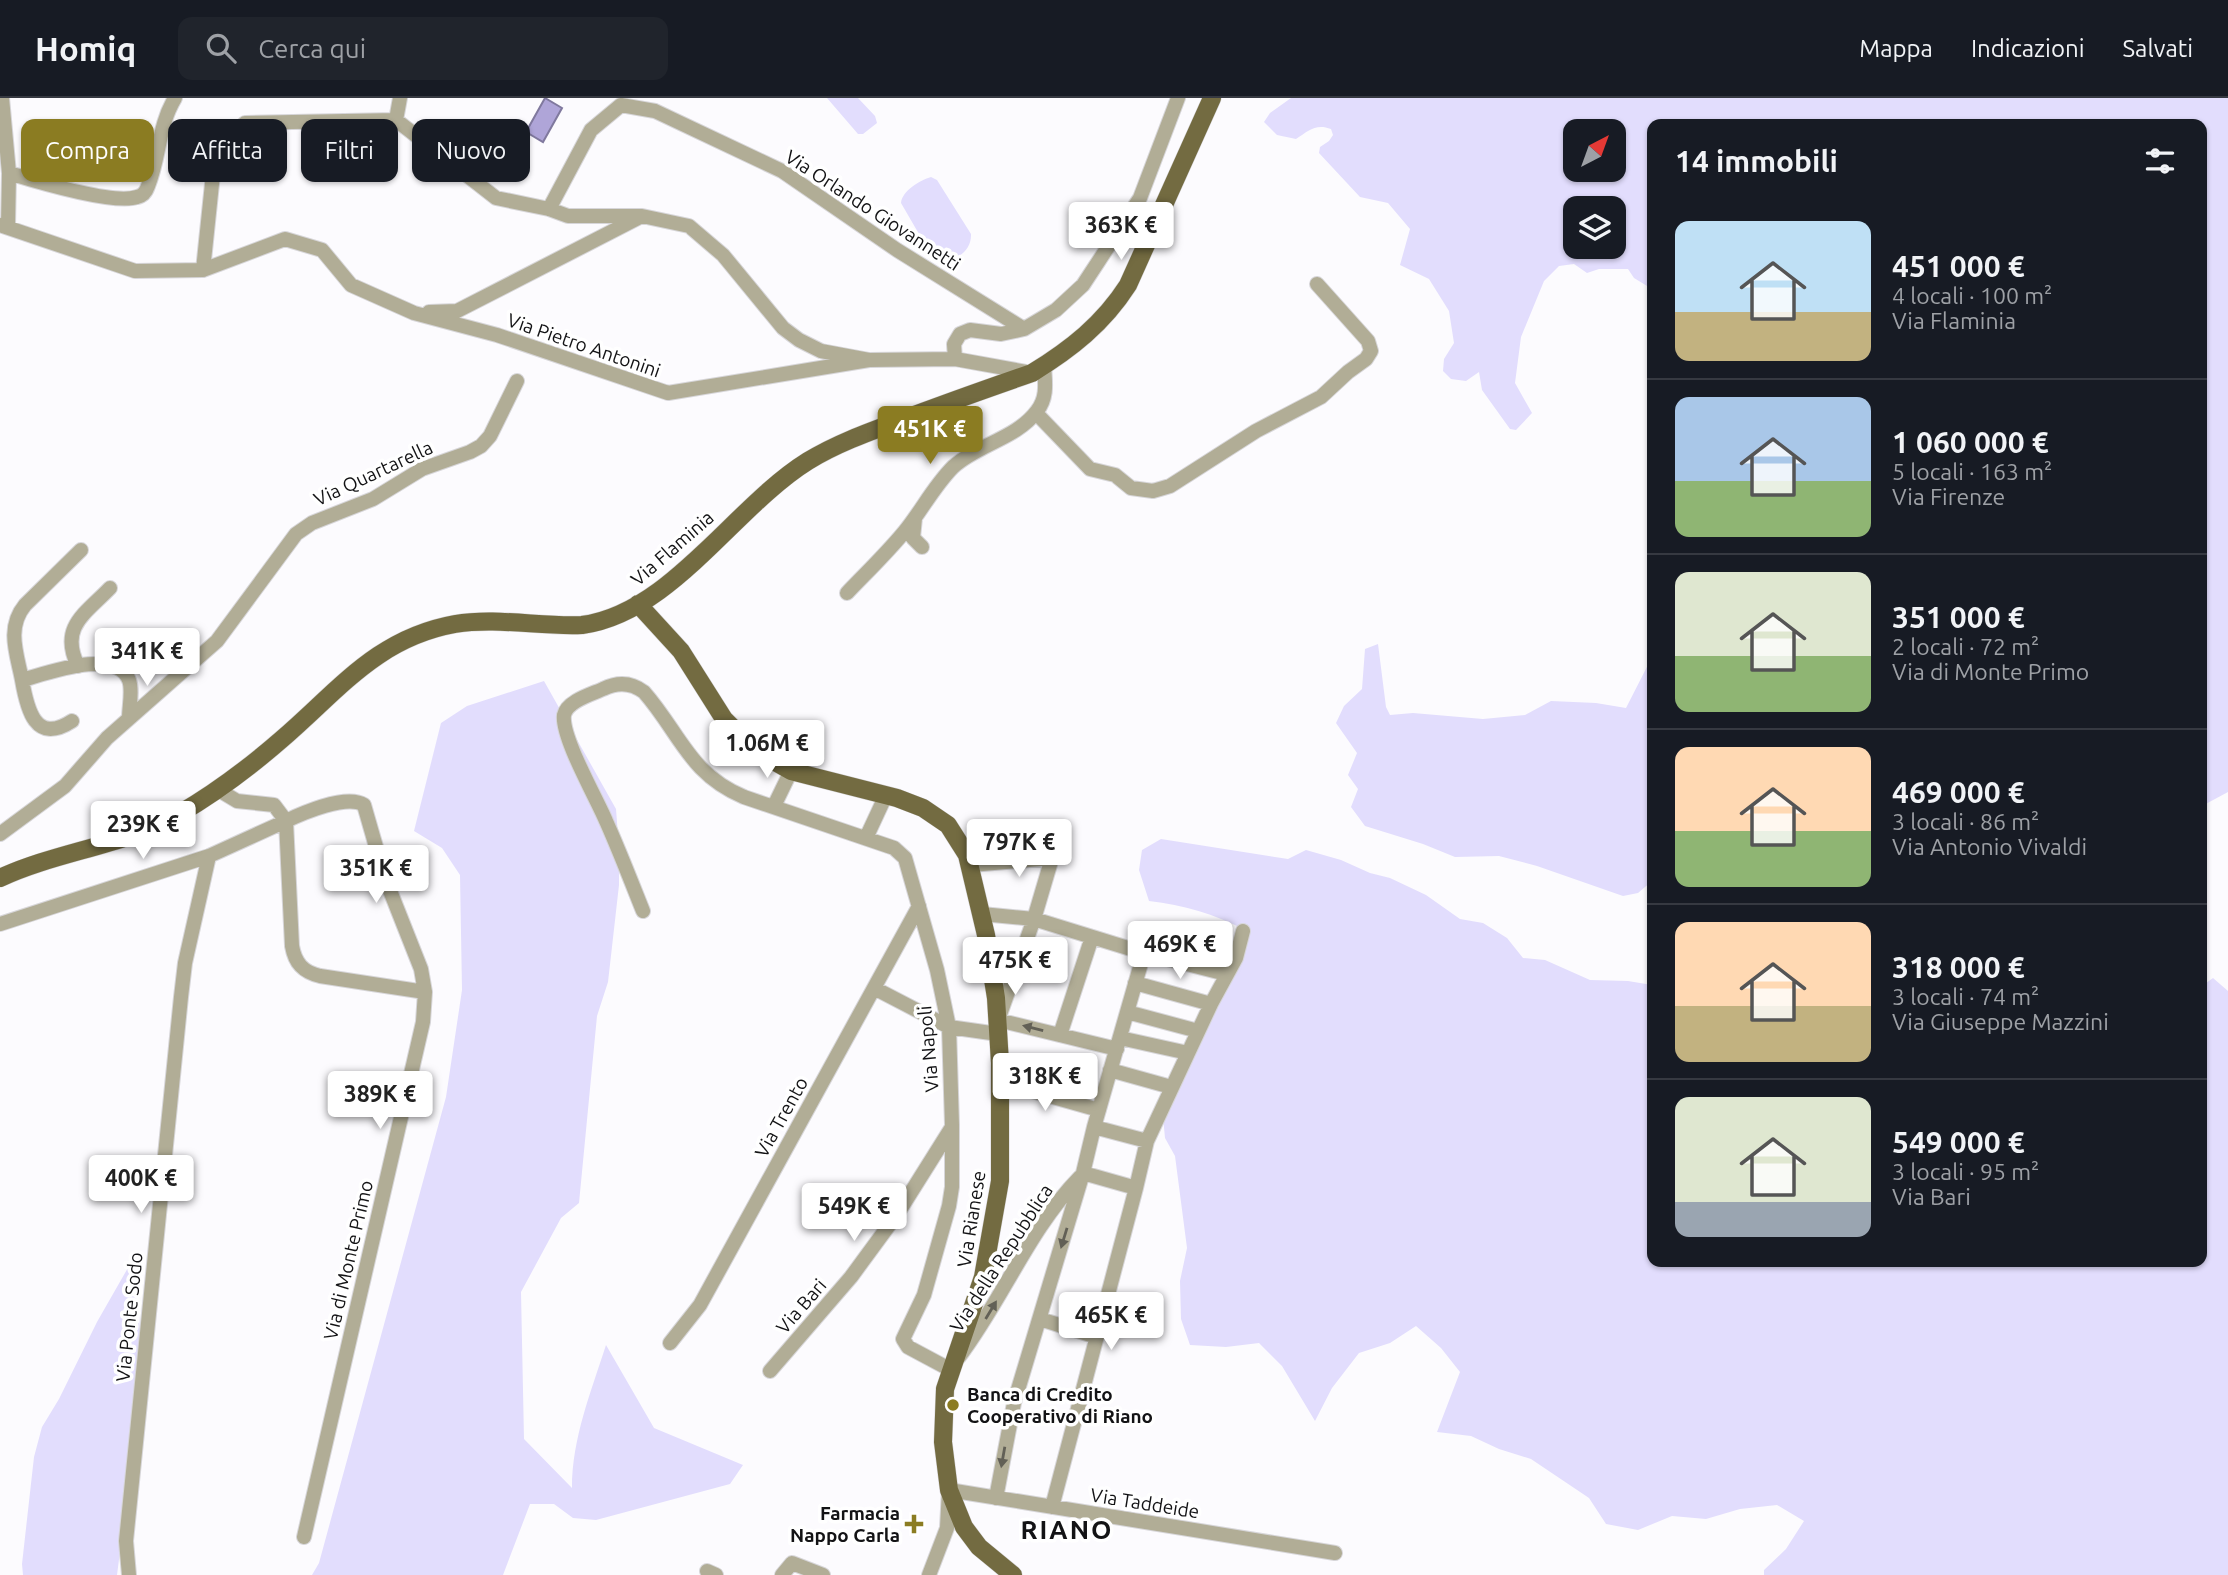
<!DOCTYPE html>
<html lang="it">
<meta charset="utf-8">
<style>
body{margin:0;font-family:Ubuntu,sans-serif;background:#20242c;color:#f1f3f6;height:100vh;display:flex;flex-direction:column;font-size:26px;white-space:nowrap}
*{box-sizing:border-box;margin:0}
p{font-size:23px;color:#9ea1a6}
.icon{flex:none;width:38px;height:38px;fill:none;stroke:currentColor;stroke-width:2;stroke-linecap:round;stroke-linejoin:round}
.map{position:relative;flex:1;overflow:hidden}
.sheet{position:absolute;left:1647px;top:21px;width:560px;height:1148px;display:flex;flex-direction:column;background:#171b24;border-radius:14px;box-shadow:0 2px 5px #0004}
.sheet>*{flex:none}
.hud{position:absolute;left:21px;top:21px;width:665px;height:63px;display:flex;gap:14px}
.needle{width:46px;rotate:41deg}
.fabs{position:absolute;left:1563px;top:21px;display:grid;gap:14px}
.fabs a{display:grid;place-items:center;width:63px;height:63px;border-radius:14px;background:#171b24;box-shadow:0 2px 5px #0004;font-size:35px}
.price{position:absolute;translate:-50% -60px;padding:0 16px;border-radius:7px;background:#fff;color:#222;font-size:23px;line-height:46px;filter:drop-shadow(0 2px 4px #0008)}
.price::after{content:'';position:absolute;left:50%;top:42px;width:21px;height:16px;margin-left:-10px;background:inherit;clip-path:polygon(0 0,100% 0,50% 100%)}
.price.current{background:#8b7c22;color:#fff}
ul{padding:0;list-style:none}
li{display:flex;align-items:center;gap:21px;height:175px;padding:0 28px}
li+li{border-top:2px solid #363941}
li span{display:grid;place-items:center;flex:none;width:196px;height:140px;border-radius:14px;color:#555}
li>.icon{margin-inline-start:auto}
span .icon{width:84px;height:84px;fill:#fffc;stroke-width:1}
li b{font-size:30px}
h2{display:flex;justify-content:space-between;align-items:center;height:84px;padding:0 28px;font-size:30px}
.pill{padding:0 24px;border-radius:14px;background:#171b24;box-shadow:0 2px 5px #0004;font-size:24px;line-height:63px}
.pill.current{background:#8b7c22;color:#fff}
header{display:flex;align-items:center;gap:42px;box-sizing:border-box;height:98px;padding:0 35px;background:#171b24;border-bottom:2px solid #363941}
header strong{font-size:33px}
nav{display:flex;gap:38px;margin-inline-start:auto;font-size:24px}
.search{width:490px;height:63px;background:#20242c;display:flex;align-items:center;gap:18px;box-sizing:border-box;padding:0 24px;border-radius:14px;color:#9ea1a6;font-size:26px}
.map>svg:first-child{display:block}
.green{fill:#e2ddfd;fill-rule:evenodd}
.water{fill:#afa5d8;stroke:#80799e;stroke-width:2}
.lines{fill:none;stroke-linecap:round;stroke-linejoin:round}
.minor-casing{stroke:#d7d6d9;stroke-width:16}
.major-casing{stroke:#d7d6d9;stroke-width:19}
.minor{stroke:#b1ad96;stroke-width:14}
.major{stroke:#736b41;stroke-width:18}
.oneway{fill:#626056}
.poi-dot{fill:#8b7c22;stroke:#fff;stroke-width:2.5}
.labels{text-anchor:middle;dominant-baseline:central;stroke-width:7;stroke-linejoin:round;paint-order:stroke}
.street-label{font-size:19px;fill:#131315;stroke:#fff}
.poi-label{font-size:19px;font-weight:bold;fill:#131315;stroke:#fff;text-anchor:start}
.district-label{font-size:26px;font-weight:bold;letter-spacing:2px;fill:#131315;stroke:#fff}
</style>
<header>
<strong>Homiq</strong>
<div class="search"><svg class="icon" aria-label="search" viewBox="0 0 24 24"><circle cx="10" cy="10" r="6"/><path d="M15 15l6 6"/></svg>Cerca qui</div>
<nav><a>Mappa</a><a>Indicazioni</a><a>Salvati</a></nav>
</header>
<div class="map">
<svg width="2228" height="1477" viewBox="0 0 2228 1477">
<rect width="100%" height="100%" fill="#fcfbfe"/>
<!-- green -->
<path class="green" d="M827,0H858L875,18L877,25L863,36H858Z
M1291,0H2228V694L2202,708V26H1652V191L1634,180L1628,171H1599L1587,175L1574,166L1559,168L1544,183L1521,239L1515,285L1532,315L1516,332L1510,331L1482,292L1479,274L1466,283L1451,281L1443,273L1444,261L1454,245L1449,213L1429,181L1400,167L1410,131L1388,105L1360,99L1319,55L1320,49L1329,43L1333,37L1331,31C1316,25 1308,33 1296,41L1277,37L1264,24L1270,15ZM1575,33H1614V72H1575ZM1575,110H1614V149H1575Z
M931,79L937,82L971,136C972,157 945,171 930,155L901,105C902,93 920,82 931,79Z
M1378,546L1386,609L1390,617L1413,615L1483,621L1525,617L1551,603L1596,605L1626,610L1652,559V783L1638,795L1623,798L1537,768L1499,758L1455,759L1423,746L1365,728L1351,709L1358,691L1348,677L1357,655L1336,625L1344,608L1362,591L1365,551Z
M544,583L616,711L619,750V787L608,884L597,918L579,1105L561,1120L521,1194L524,1341L572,1390C572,1340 591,1294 606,1247L654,1330L743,1367L730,1386L596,1422L573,1420L554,1406H530L503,1477H312L319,1465L446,999L462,892L460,777L442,750L414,733L441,625L467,608Z
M1161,741L1288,761L1306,752L1341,762L1370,775L1390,780L1426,797L1460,821L1483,825L1507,840L1523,860L1545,862L1590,882L1628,883L1652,887V1164H2202V888L2213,880L2228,893V1477H1764V1472L1786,1451L1804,1423L1777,1407L1740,1411L1706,1421L1672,1418L1638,1432L1606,1426L1589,1400L1531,1361L1499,1351L1471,1338L1437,1334L1460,1274L1441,1250L1416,1228L1390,1245L1359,1255L1332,1290L1315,1323L1282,1268L1259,1245L1226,1249L1190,1247L1181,1221L1180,1183L1187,1150L1175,1058L1165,1040L1163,1019L1245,832C1214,816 1184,807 1149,803L1139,772L1142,752Z
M133,1161C151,1266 130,1372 117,1477H23L22,1466L34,1359L42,1329L59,1301L97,1224Z"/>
<!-- water -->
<path class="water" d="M545,0L562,10L543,44L526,34Z"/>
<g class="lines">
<!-- minor casing -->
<g class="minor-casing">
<path id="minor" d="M2,0L9,75C35,83 113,107 137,99C143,98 146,94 148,88C160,59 158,28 175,0
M400,0L396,22L496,100L549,111L568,118H642L689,128L723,157L783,230L799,242L821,253L869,262L955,261
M549,111L591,32L621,7L655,13L782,73L897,152L1024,231
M0,127L135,173L203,172L285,141L322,152L351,187L414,215L497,237L668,295L869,262
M8,129L9,75
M203,172L215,57L245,25L396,22
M429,214L457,213L638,120
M1032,275L955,261L954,246L960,236L970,232L1001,236L1024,231L1056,212L1083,187L1140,100L1178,0
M1036,315L1090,371L1115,377L1131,390L1153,393L1170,388L1256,333L1321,299L1348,274L1366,261L1371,253L1368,243L1317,186
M915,420L913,440L922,449
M81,452L25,507C6,530 17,556 22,582C45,576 117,549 129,582C133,592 129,609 129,620
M847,495C866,475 887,455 905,433C922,412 934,388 953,369C978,346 1016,341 1037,313C1048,299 1045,284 1044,267
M78,568C59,529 85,516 110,490
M22,582C27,611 35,647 72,623
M774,708L791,673
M0,736L65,688L107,640L217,543L296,436L312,425L373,401L422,371L470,354L481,348L490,338L517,283
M866,740L886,697
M971,767L1052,760L1034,821L998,922L1117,951
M643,813C631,783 619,752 606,723C597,701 561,639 564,617C567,603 592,596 603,591C617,584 631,584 644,594C680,635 689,676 744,699L894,750L905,760L937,872L949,929L952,1027V1089L949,1108L924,1197L903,1241L908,1249L951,1272
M982,816L1034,821L1144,855L1226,876
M0,826L209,758L286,723L274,707L237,703L217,691
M1135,885L1211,906
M874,890L949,929L998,936
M1127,914L1198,933
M1060,937L1092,839
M1120,940L1188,955
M1110,972L1171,989
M1000,984L1099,1012
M1147,1043L1211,906L1236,860L1243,833
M1083,1075L1136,1090L1147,1043L1094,1029
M1040,1221L1097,1239
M670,1245L700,1207L919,808
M959,1259C1003,1201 1029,1131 1080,1079
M770,1273L851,1179L898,1115L952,1029
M996,1400L1014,1305L1083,1075L1094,1029L1144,855
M1052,1409L1136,1090
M304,1439L423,924L425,894L320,878C303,874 295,865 292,848L286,723C303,715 347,696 364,707L385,780L421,871L425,894
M707,1473L716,1477
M129,1477L126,1443L181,899L185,865L209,758
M782,1477L792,1465L823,1477
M929,1477L947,1430L949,1392L1335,1455"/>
</g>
<!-- major casing -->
<g class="major-casing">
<path id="major" d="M638,506L681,553L724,621L756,653L791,673L897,700L923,710L948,727L967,757L986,837L996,900L1000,965V1083L983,1179L945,1291L943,1344L949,1392L964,1429L979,1449L1013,1477
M0,780C58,753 124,748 179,716C215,695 251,668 282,641C339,592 377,540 455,526C497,519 541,529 582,527C671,515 734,409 808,363C836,346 866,335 896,324C941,307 986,291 1032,275C1071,251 1103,226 1128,187L1212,0"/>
</g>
<!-- minor -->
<use href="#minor" class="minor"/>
<!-- major -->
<use href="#major" class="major"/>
</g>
<!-- one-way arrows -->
<defs><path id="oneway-solid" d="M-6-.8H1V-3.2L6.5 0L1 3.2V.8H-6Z" transform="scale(1.75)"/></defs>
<g class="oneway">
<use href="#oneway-solid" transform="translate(1033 930) rotate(-166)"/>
<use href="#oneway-solid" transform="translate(1064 1140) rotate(107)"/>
<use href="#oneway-solid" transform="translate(991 1212) rotate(-59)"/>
<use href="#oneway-solid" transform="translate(1003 1359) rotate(100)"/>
</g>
<!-- markers -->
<g class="poi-dot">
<circle cx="953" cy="1307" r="7"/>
<path d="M910.5 1415.5h7v7h7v7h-7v7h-7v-7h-7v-7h7z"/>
</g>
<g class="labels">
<!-- street labels -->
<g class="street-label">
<text transform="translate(873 112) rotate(33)">Via Orlando Giovannetti</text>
<text transform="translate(584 247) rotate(19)">Via Pietro Antonini</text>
<text transform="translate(373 375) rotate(-25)">Via Quartarella</text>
<text transform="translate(672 450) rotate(-41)">Via Flaminia</text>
<text transform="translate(928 951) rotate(-95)">Via Napoli</text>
<text transform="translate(781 1019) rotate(-61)">Via Trento</text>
<text transform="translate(971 1121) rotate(-81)">Via Rianese</text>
<text transform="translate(1001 1160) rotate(-57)">Via della Repubblica</text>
<text transform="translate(348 1162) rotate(-77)">Via di Monte Primo</text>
<text transform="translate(801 1208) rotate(-49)">Via Bari</text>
<text transform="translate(129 1219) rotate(-84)">Via Ponte Sodo</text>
<text transform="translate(1145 1405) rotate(9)">Via Taddeide</text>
</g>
<!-- poi labels -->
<g class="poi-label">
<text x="967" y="1296">Banca di Credito<tspan x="967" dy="22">Cooperativo di Riano</tspan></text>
<text x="900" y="1415" text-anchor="end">Farmacia<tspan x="900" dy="22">Nappo Carla</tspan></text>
</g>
<!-- district labels -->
<g class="district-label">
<text x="1067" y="1431">RIANO</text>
</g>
</g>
</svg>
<div class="fabs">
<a><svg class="needle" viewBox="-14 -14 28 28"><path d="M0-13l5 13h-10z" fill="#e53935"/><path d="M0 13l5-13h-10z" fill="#9ea1a6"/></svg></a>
<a><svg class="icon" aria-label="layers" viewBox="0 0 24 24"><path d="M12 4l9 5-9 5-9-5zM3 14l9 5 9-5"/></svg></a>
</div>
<b class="price" style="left:1121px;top:164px">363K €</b>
<b class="price current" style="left:930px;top:368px">451K €</b>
<b class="price" style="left:147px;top:590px">341K €</b>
<b class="price" style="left:767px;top:682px">1.06M €</b>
<b class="price" style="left:143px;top:763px">239K €</b>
<b class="price" style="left:1019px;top:781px">797K €</b>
<b class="price" style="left:376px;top:807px">351K €</b>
<b class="price" style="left:1180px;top:883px">469K €</b>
<b class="price" style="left:1015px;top:899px">475K €</b>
<b class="price" style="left:1045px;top:1015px">318K €</b>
<b class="price" style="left:380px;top:1033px">389K €</b>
<b class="price" style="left:141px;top:1117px">400K €</b>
<b class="price" style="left:854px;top:1145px">549K €</b>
<b class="price" style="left:1111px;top:1254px">465K €</b>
<div class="hud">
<a class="pill current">Compra</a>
<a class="pill">Affitta</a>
<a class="pill">Filtri</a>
<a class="pill">Nuovo</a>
</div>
<section class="sheet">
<h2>14 immobili<svg class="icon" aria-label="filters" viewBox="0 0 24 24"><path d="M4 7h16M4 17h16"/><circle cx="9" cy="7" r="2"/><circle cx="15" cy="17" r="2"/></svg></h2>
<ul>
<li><span style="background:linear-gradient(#bfe0f5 65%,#c2b280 0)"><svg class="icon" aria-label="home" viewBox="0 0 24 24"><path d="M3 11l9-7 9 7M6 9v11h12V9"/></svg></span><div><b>451 000 €</b><p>4 locali · 100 m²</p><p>Via Flaminia</p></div></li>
<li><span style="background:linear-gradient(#a9c7e8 60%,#8fb573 0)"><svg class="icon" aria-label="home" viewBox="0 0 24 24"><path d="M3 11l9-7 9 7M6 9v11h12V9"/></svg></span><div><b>1 060 000 €</b><p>5 locali · 163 m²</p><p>Via Firenze</p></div></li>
<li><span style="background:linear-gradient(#dfe7d0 60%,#8fb573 0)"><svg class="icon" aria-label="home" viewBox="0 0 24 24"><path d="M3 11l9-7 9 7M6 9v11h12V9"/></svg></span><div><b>351 000 €</b><p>2 locali · 72 m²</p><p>Via di Monte Primo</p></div></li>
<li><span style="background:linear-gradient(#ffd9b3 60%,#8fb573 0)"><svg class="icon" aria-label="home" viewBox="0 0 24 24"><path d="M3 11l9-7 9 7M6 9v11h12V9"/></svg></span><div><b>469 000 €</b><p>3 locali · 86 m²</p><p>Via Antonio Vivaldi</p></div></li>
<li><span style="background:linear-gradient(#ffd9b3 60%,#c2b280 0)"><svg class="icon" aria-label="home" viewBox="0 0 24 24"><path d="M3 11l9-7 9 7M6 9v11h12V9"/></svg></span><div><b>318 000 €</b><p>3 locali · 74 m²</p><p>Via Giuseppe Mazzini</p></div></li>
<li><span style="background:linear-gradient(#dfe7d0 75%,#9aa5b1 0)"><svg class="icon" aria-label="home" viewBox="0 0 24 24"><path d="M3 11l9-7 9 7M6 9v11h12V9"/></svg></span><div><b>549 000 €</b><p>3 locali · 95 m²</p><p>Via Bari</p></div></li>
</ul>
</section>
</div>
